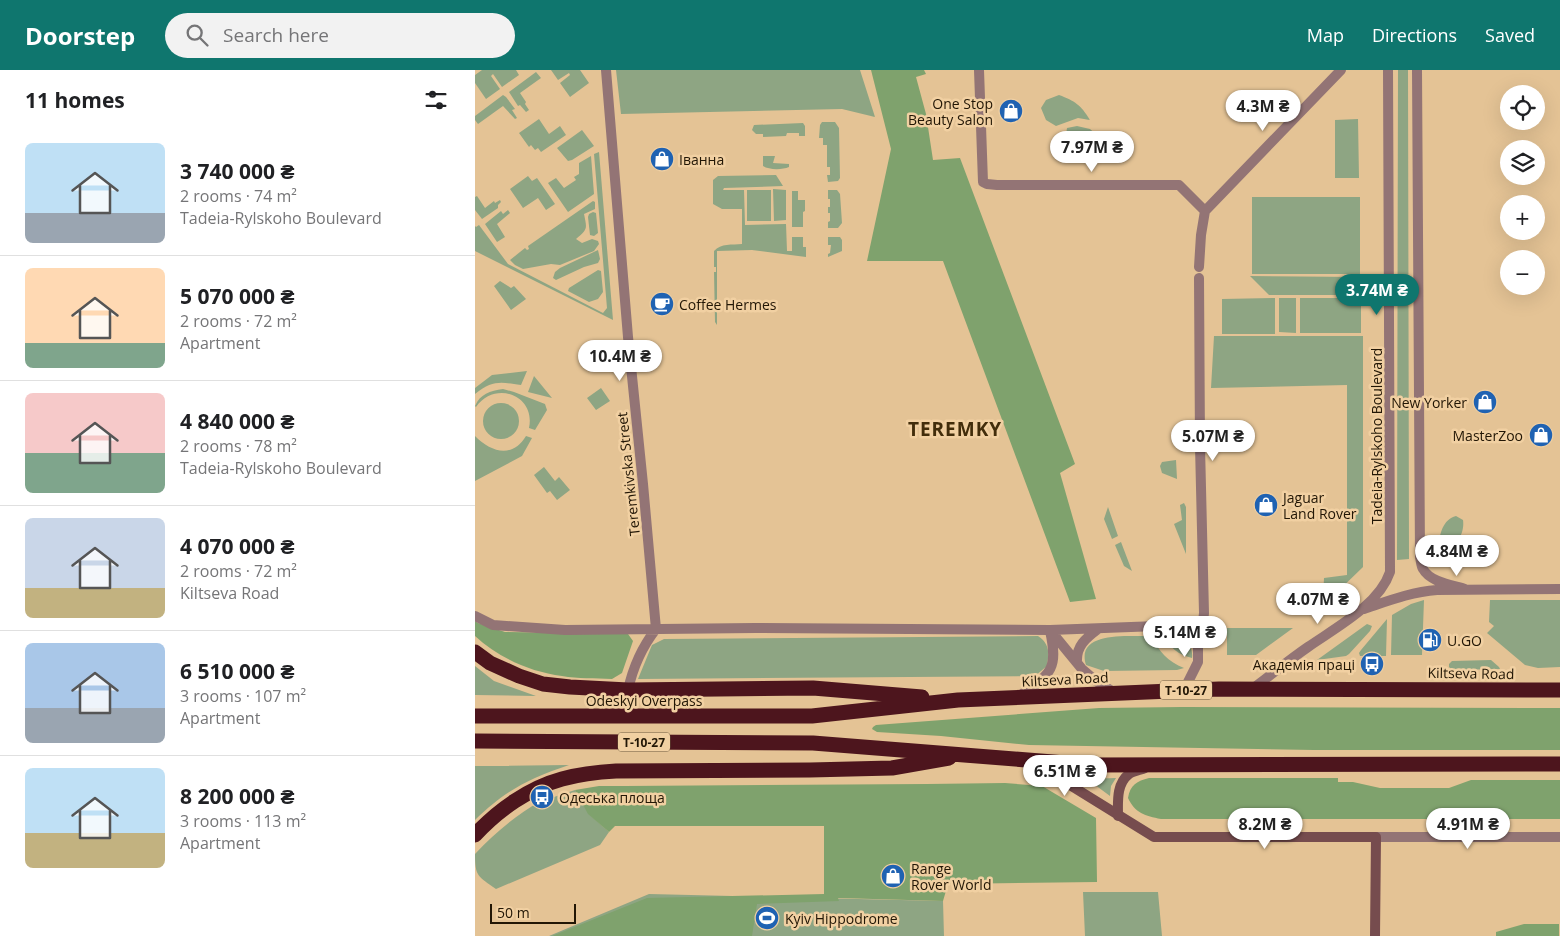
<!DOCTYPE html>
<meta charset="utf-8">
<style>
body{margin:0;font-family:"Open Sans",sans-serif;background:#f2f2f2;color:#202124;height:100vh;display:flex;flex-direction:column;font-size:19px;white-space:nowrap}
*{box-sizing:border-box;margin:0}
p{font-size:16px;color:#757577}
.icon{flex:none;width:28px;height:28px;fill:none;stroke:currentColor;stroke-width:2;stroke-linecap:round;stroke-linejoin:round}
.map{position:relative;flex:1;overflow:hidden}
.side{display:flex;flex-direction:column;background:#fff;width:475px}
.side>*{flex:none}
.tools{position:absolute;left:1025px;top:15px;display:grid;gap:10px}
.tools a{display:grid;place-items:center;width:45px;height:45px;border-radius:50%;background:#fff;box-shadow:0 5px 20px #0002;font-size:25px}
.scale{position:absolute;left:15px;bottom:12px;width:86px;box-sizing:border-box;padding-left:5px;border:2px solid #221605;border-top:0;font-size:14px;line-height:18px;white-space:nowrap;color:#221605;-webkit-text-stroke:4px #f1d0a2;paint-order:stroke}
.price{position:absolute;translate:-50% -42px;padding:0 11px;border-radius:18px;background:#fff;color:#222;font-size:16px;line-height:32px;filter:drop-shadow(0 1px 2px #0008)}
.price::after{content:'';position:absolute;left:50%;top:30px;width:15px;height:11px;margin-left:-8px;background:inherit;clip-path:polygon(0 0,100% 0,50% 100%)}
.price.on{background:#0f766e;color:#fff}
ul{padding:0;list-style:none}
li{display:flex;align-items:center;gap:15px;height:125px;padding:0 25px}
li+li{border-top:1px solid #e0e0e0}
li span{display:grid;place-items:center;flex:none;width:140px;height:100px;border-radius:8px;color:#555}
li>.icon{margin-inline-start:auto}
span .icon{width:60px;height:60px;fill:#fffc;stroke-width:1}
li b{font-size:21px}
h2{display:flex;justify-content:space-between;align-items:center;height:60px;padding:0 25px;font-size:21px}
header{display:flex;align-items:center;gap:30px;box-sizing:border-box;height:70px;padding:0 25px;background:#0f766e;color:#fff}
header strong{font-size:24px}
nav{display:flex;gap:28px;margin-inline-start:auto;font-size:18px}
.search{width:350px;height:45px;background:#f2f2f2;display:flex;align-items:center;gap:12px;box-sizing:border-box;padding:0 18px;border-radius:28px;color:#757577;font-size:19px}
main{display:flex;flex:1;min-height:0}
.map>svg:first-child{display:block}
.green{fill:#8ea583}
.forest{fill:#7fa26d}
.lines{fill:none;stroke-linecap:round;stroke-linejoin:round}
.street{stroke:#937475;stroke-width:10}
.secondary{stroke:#764c4e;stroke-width:10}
.highway{stroke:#4d151d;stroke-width:15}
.labels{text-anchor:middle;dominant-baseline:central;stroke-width:5;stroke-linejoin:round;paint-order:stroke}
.shield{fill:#f1d0a2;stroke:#604e34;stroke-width:1}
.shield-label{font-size:12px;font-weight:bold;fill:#221605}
.poi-label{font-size:14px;fill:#221605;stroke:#f1d0a2;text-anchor:start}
.street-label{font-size:14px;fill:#221605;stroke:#f1d0a2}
.district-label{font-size:19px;font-weight:bold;letter-spacing:1px;fill:#422d0b;stroke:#f1d0a2}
</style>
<header>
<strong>Doorstep</strong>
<div class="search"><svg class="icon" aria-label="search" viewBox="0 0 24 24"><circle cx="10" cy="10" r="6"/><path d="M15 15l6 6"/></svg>Search here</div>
<nav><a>Map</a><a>Directions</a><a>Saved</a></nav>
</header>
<main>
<section class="side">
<h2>11 homes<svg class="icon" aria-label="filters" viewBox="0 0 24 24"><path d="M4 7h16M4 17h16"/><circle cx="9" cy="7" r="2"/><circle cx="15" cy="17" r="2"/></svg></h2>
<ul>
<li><span style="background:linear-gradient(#bfe0f5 70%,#9aa5b1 0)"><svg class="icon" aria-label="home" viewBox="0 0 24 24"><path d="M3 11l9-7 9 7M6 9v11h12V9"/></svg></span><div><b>3 740 000 ₴</b><p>2 rooms · 74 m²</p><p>Tadeia-Rylskoho Boulevard</p></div></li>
<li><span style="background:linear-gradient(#ffd9b3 75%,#7fa58c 0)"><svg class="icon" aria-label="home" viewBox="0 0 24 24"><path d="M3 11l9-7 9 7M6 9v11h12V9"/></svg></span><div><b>5 070 000 ₴</b><p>2 rooms · 72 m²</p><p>Apartment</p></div></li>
<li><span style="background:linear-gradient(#f6c9c9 60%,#7fa58c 0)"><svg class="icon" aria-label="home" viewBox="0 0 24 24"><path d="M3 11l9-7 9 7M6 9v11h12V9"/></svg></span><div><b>4 840 000 ₴</b><p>2 rooms · 78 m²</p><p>Tadeia-Rylskoho Boulevard</p></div></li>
<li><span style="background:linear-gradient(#c9d6e8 70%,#c2b280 0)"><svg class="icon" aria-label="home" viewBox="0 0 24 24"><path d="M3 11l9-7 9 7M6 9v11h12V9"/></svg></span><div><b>4 070 000 ₴</b><p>2 rooms · 72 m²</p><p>Kiltseva Road</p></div></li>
<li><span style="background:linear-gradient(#a9c7e8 65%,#9aa5b1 0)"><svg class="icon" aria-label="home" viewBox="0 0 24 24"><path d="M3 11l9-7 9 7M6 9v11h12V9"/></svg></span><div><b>6 510 000 ₴</b><p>3 rooms · 107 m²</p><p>Apartment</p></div></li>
<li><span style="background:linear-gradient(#bfe0f5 65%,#c2b280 0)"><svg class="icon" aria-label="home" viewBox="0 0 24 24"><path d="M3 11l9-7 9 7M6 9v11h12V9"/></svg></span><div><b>8 200 000 ₴</b><p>3 rooms · 113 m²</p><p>Apartment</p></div></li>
</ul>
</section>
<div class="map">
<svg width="1085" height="866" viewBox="0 0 1085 866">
<rect width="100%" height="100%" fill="#e4c395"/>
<!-- green -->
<path class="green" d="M7,0H41L44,5L27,17L18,4L16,6L25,19L11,29L0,13V5Z
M76,0H105L114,13L95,27L85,13L95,5L94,3L83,10Z
M141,0H385L400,47L367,39L146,44Z
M923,0H933L934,489L922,490Z
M61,2L66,8L45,23L51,32L50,34L54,40L51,42L45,35L43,36L34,22Z
M28,25L31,27L40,39L37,40L42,48L40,49L28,36L3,54L0,50V46Z
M584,25C600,31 606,35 615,50L603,48L581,56L571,50L566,38L571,30Z
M64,49L74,64L85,56L91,65L66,82L63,78L60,80L56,75L54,77L44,63Z
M883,49L884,108H860V50Z
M347,52H360L364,58L365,108L363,111L353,112L352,105H355V97H352V75H348V68H344L345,55Z
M328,53L330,56V66H324V63H312L311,66L288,67V64H281L277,60L279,55Z
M602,56L615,59L625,68L619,72L607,68L596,71L591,65L592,58Z
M107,60L119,76L97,90L93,91L82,78Z
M124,82L138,250L0,181V156L1,157L4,155L33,194L126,242L128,243L132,238L119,84Z
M116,86L119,124L93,142L73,113L81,108L89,118L101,110L99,107L104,104V93Z
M288,86H300L298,93L314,94V97C307,100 294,100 288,96Z
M301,105L308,116L249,118L248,120H269L270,155L311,154L312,181H317V167H328V177H331V187L277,180L242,181V255L240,252L239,202H241V197H239V181C246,173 257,175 267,174V139H247L238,134V110L243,106Z
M53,106L57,111L62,108L80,134L71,140L63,128L48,138L35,119Z
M298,119L311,120V150L299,151Z
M272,120H296V151H272Z
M353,120H362L365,124L367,153L363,158H353V152L355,151V143H353V137H355V129H353Z
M317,121H323V130H330V141L328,142V157H317Z
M2,126L10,138L19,131L20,133L25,130L26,132L23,135V138L7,149L0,140V127Z
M777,127H885V204H777Z
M118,131L120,132V139L109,144C112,159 113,159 101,169L107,173L117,169L123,171L124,174L119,181L85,195L76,194L48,199L40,195L35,190L50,178L52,180L54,179L53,176Z
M33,140L35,143L22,154L30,167L22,172L10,154L26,141L28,144Z
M118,142L121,143L123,163L119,166L115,165L113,147L114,144Z
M353,167H365L367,170V181L353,187V184L355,183L356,175H353Z
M123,180L125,189L123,193L109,197L81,210L78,208L80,202L85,198Z
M123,200L126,201L128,222L123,229L114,232L93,221L94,218Z
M775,206L885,207V225H794Z
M25,211L36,218L39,216L51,229L36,240L19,216Z
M800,228V264H747V229Z
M804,228H821V263L804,262Z
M825,228H886V263H825Z
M739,266H888V497L855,529H848L849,508L872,505V315L736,318Z
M52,301L46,315C25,312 18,310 0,324V318L17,305Z
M59,306L77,328L53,322Z
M126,318L135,331L121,340L112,328Z
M28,319L39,322L70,334L72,340L60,360L54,358C61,325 20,310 1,337L0,336C5,324 15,321 28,319Z
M8 351a18 18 0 1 1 36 0a18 18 0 1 1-36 0Z
M0,366C16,382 37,389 51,366L57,368L47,386L0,411Z
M701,390L702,409L687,403L685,396L687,392Z
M69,397L80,411L84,407L95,420L82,430L75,421L72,423L59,405Z
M709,433L711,437V484L699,454L707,450L705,435Z
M633,437L643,466L637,469L629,449Z
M981,446L988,450C990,463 981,479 967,481L964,476C964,465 968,449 981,446Z
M646,472L657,501L649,496L640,475Z
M993,476C1000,478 1007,483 1007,491L999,494L993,487L990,480Z
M949,530L947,585H916L917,545L936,534Z
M1015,530H1085V597L1063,598L1050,595L1012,563L1019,556L1014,552Z
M912,549L911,586H885L884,583L886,580Z
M892,554L897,556L895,561L874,584L871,586L842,590Z
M752,558H818L781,585H752Z
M690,565C704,567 719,571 717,588C703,584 695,579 690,565Z
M563,566C575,574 574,583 572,596L560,606L163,609L177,575L189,569Z
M676,566C684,581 693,592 709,598L702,600L629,601L611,595C600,560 656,567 676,566Z
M1016,590L1024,597L1025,599L977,600L974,597V594L977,591Z
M0,596L19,611L61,626L0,625Z
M94,695C53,709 31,720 0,750V696Z
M641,708L636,716L635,726L612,709Z
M100,720L114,744L134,762L125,775L21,819C3,806 0,807 0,784C20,763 41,745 66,731L69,734L76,731V728Z
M608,822H683L687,866H610Z
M174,824L468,831L469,866H74Z"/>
<!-- forest -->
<path class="forest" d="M396,0H449L451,4L441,7L451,44L458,90L485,88L600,394L585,403L621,529L595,532L468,191H392L416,79Z
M0,551L3,553L30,562L153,564L158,571L147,603L137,609C120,608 103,609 87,606C55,602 24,588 0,566Z
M707,637L1085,638V680H839L554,675L466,666L402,662L397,659L398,657L401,655L624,638Z
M674,708H863V712H878L905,718H974L996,710H1085V749H686C670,746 660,743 653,728C655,715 662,711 674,708Z
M530,713L567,716L621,748L622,812L473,814L468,831L363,828L364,831L282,834L277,866H77L172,828L349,824V756H140L134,762L113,744L100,720L124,716H150L452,714Z
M1049,854H1084V866H1021V862Z"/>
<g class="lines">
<!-- street -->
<path class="street" d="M131,0L153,267L168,414L181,559C167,577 158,597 153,620
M504,0L508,112L512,114L522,115H704L730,141L726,165L724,197
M942,0L945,487C946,491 946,496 948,499C955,512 977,515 990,519
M730,141L866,0
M889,539C913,531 936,522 962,520L1085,519
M0,546L18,555L90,560L280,558L575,560L683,556L723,558
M575,560L607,599L621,611L640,623
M602,592C601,576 611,568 623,559
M777,619C796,605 814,590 833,577C860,558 904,535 915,502L913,0
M709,620L723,592V558L728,552L729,543L725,376L724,208
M543,627C575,604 584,601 575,561
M901,767H1085"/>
<!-- secondary -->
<path class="secondary" d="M552,693L582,707L679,767H901L900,866
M643,746C643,732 641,714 654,704C658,701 665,700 670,698"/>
<!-- highway -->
<path class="highway" d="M0,582L15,593L44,606L68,614L95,617L153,620L338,618L447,627
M0,646H337L483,630L744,619L1085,620
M0,671L338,673L615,695L1085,694
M0,765C23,740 54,718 87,709C105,704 122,702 141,701L335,700L417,698L474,688"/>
</g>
<!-- icons -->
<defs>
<g id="shop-disc" transform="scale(1.25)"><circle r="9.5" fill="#1f62b2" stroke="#f1d0a2"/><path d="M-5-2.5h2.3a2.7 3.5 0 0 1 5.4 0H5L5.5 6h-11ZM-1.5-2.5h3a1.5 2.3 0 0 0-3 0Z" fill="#fff"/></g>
<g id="cafe-disc" transform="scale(1.25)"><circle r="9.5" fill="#1f62b2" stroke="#f1d0a2"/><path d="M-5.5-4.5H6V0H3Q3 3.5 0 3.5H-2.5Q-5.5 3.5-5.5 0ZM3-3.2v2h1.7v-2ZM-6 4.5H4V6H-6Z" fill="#fff"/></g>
<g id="fuel-disc" transform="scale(1.25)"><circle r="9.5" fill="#1f62b2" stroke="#f1d0a2"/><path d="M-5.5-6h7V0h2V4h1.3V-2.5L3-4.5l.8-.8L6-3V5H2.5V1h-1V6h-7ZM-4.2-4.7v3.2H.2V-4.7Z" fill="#fff"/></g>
<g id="bus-disc" transform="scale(1.25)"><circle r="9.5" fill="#1f62b2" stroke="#f1d0a2"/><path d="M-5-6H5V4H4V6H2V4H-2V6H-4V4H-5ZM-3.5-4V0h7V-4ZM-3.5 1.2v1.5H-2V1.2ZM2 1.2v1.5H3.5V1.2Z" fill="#fff"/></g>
<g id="stadium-disc" transform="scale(1.25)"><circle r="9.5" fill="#1f62b2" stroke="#f1d0a2"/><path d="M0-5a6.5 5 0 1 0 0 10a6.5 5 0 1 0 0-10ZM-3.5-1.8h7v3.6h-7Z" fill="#fff"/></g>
</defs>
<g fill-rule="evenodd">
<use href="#shop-disc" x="536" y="41"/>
<use href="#shop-disc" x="187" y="89"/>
<use href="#cafe-disc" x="187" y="234"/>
<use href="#shop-disc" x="1010" y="332"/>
<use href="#shop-disc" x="1066" y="365"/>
<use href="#shop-disc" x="791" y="435"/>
<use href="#fuel-disc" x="955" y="570"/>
<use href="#bus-disc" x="897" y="594"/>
<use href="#bus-disc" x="67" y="727"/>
<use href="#shop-disc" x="418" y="806"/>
<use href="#stadium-disc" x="292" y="848"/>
</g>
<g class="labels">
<!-- shield labels -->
<g class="shield">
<rect x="685" y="610.5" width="52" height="19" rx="4"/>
<rect x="143" y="662.5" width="52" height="19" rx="4"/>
</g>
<g class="shield-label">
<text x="711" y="620">Т-10-27</text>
<text x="169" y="672">Т-10-27</text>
</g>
<!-- poi labels -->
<g class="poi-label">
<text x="518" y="33" text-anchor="end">One Stop<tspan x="518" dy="16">Beauty Salon</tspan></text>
<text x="204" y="89">Іванна</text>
<text x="204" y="234">Coffee Hermes</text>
<text x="992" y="332" text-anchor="end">New Yorker</text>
<text x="1048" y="365" text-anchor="end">MasterZoo</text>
<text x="808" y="427">Jaguar<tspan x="808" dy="16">Land Rover</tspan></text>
<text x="972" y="570">U.GO</text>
<text x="880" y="594" text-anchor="end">Академія праці</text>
<text x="84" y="727">Одеська площа</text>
<text x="436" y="798">Range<tspan x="436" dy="16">Rover World</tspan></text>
<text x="310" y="848">Kyiv Hippodrome</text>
</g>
<!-- street labels -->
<g class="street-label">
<text transform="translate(901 366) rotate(-90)">Tadeia-Rylskoho Boulevard</text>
<text transform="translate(153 404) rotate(-96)">Teremkivska Street</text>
<text transform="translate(996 603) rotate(1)">Kiltseva Road</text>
<text transform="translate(590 609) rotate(-3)">Kiltseva Road</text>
<text x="169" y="630">Odeskyi Overpass</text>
</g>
<!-- district labels -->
<g class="district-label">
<text x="480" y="359">TEREMKY</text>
</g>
</g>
</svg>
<div class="tools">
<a><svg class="icon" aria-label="locate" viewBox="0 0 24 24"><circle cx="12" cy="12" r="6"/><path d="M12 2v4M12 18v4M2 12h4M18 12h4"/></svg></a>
<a><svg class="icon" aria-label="layers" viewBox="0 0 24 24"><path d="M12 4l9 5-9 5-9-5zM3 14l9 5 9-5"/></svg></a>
<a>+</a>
<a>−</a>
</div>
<div class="scale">50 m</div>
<b class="price" style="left:788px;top:62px">4.3M ₴</b>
<b class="price" style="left:617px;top:103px">7.97M ₴</b>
<b class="price on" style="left:902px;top:246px">3.74M ₴</b>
<b class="price" style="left:145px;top:312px">10.4M ₴</b>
<b class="price" style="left:738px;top:392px">5.07M ₴</b>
<b class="price" style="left:982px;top:507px">4.84M ₴</b>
<b class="price" style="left:843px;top:555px">4.07M ₴</b>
<b class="price" style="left:710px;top:588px">5.14M ₴</b>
<b class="price" style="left:590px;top:727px">6.51M ₴</b>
<b class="price" style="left:790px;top:780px">8.2M ₴</b>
<b class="price" style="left:993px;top:780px">4.91M ₴</b>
</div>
</main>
